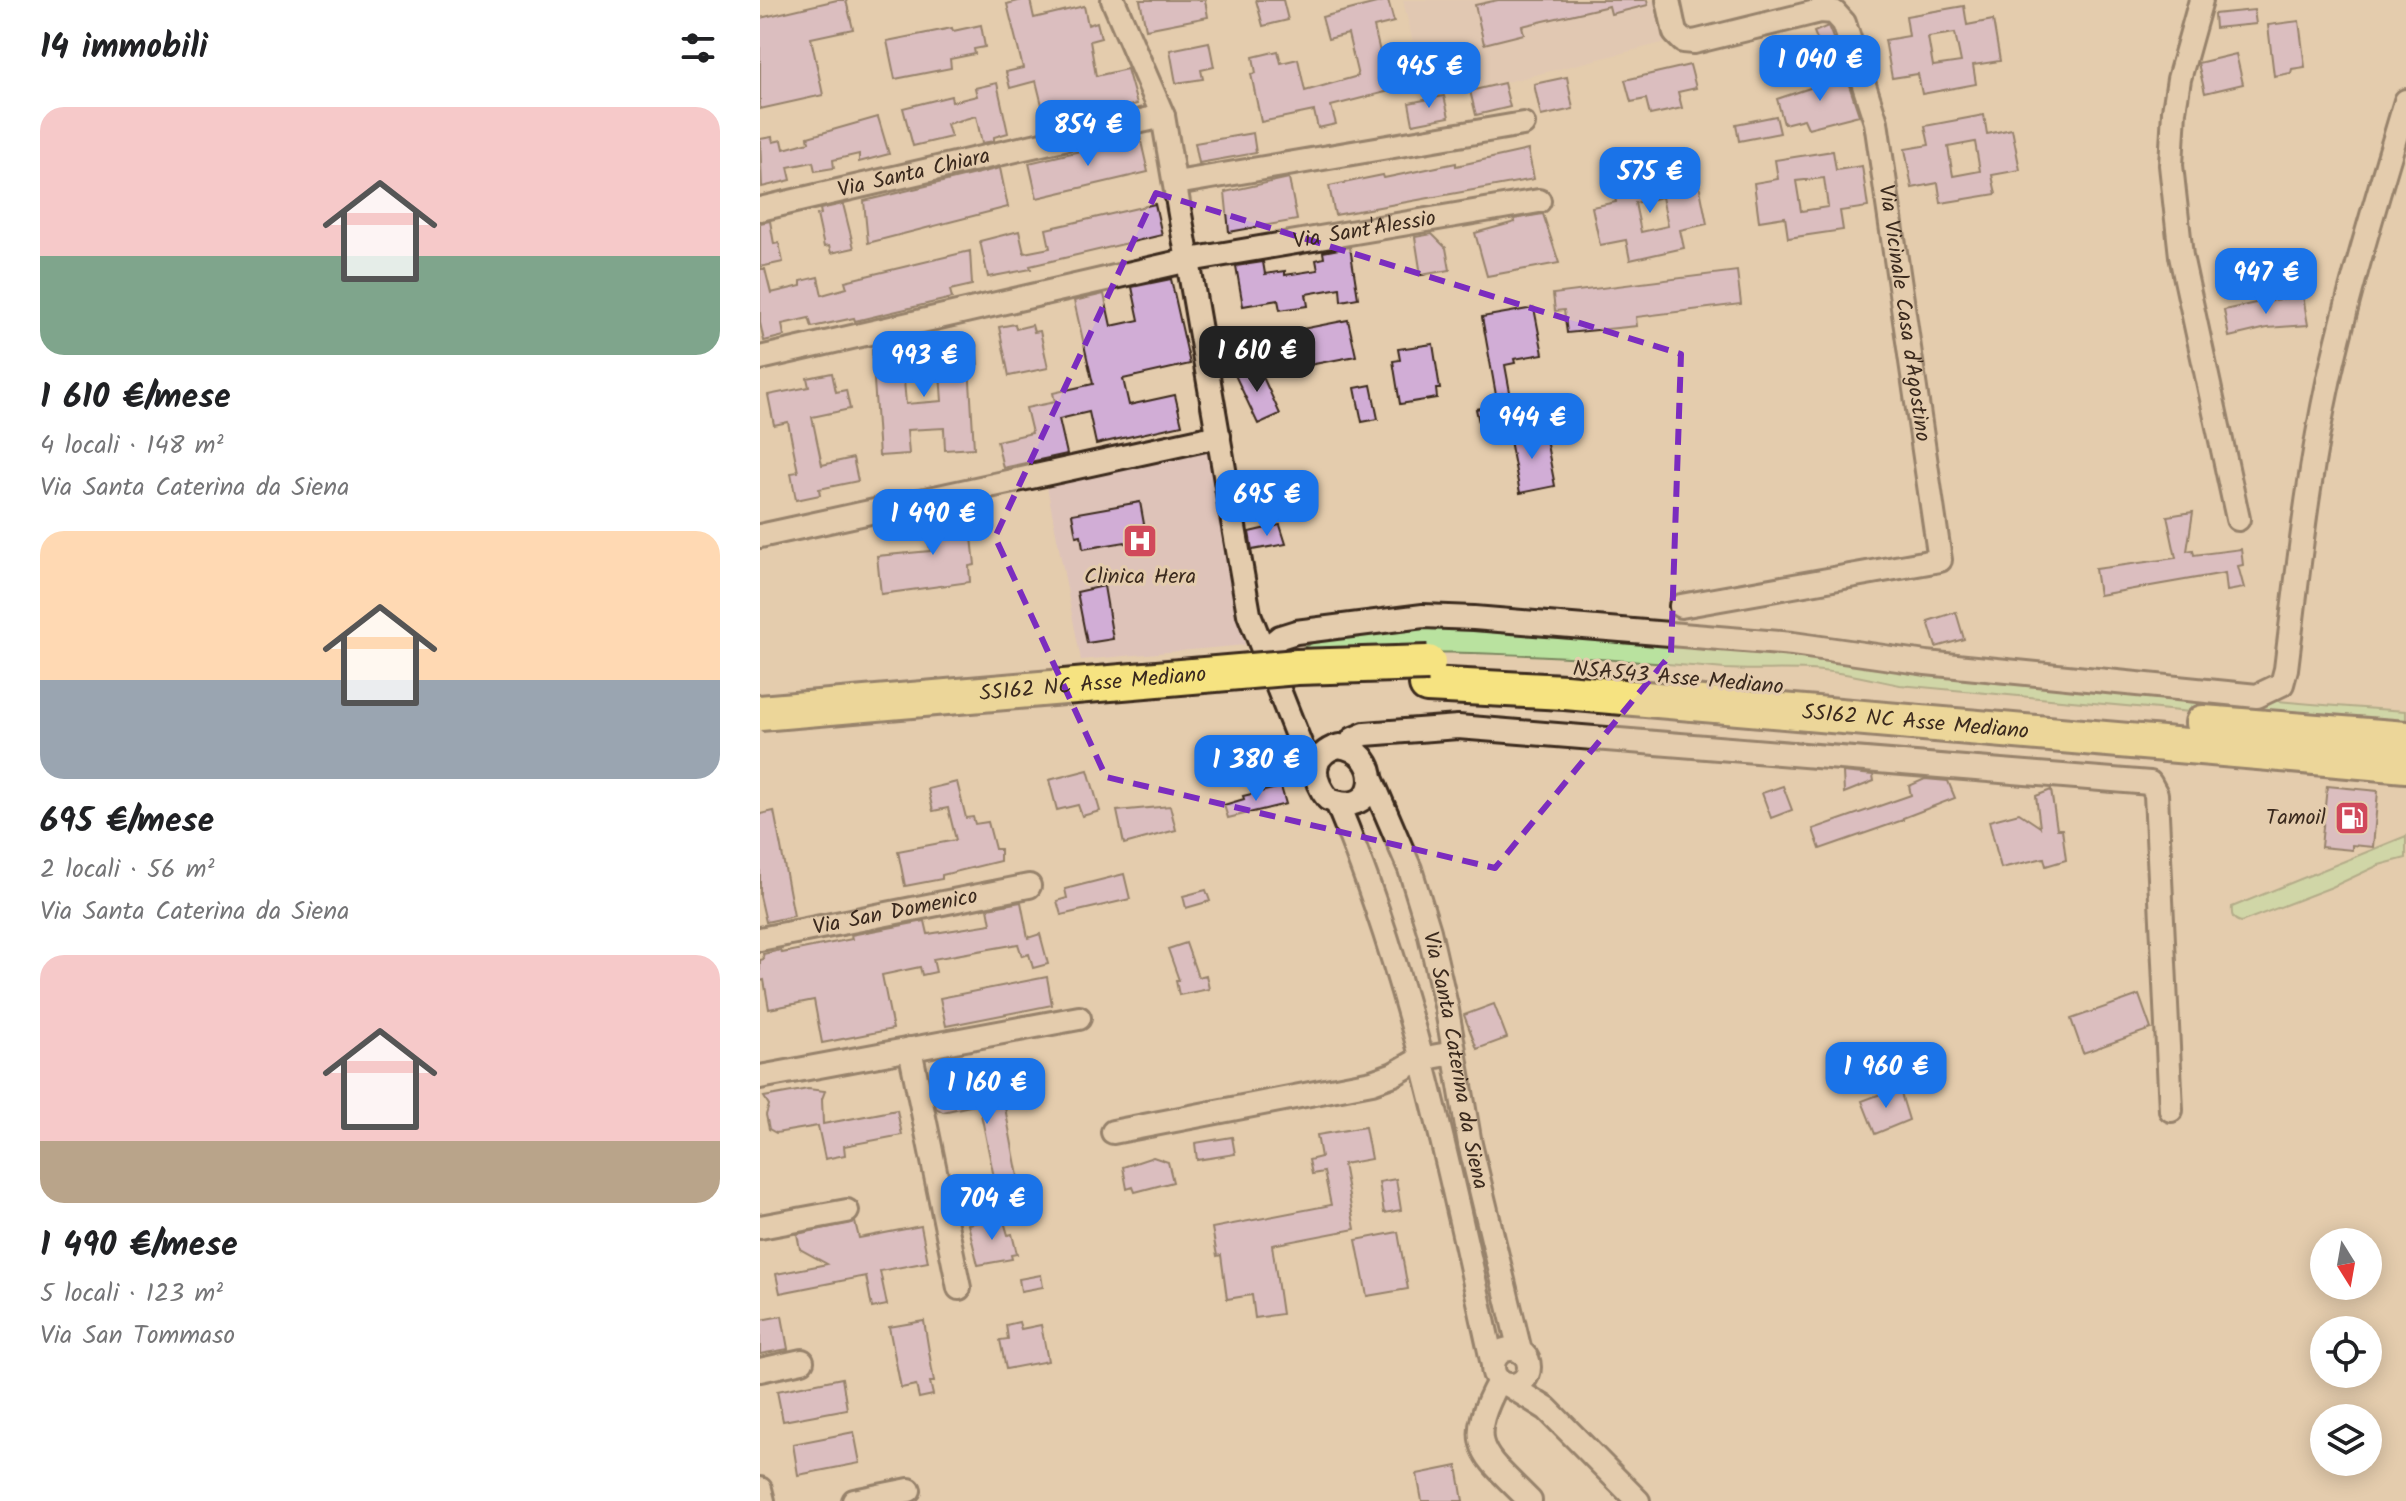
<!DOCTYPE html>
<html lang="it">
<meta charset="utf-8">
<style>
body{margin:0;font-family:Kalam,sans-serif;background:#f2f2f2;color:#202124;height:100vh;display:flex;flex-direction:column;font-size:30px;white-space:nowrap}
*{box-sizing:border-box;margin:0}
p{font-size:26px;color:#757577}
.icon{flex:none;width:44px;height:44px;fill:none;stroke:currentColor;stroke-width:2;stroke-linecap:round;stroke-linejoin:round}
.map{position:relative;flex:1;overflow:hidden}
.sheet{display:flex;flex-direction:column;background:#fff;width:760px}
.sheet>*{flex:none}
.needle{width:52px;rotate:169deg}
.fabs{position:absolute;left:1550px;top:1228px;display:grid;gap:16px}
.fabs a{display:grid;place-items:center;width:72px;height:72px;border-radius:50%;background:#fff;box-shadow:0 4px 20px #0003;font-size:40px}
.price{position:absolute;translate:-50% -68px;padding:0 18px;border-radius:16px;background:#1a73e8;color:#fff;font-size:26px;line-height:52px;filter:drop-shadow(0 2px 4px #0008)}
.price::after{content:'';position:absolute;left:50%;top:48px;width:24px;height:18px;margin-left:-12px;background:inherit;clip-path:polygon(0 0,100% 0,50% 100%)}
.price.current{background:#222;color:#fff}
ul{padding:0;list-style:none}
li{display:grid;align-content:center;gap:16px;height:424px;padding:0 40px}
li span{display:grid;place-items:center;height:248px;border-radius:24px;color:#555}
li>.icon{margin-inline-start:auto}
span .icon{width:144px;height:144px;fill:#fffc;stroke-width:1}
li b{font-size:34px}
h2{display:flex;justify-content:space-between;align-items:center;height:96px;padding:0 40px;font-size:34px}
main{display:flex;flex:1;min-height:0}
.map>svg:first-child{display:block}
.built{fill:#dec3b9}
.green{fill:#b9e29f;stroke:#7a865e;stroke-width:2}
.building{fill:#d1add6;stroke:#3b2a1e;stroke-width:2;fill-rule:evenodd}
.lines{fill:none;stroke-linecap:round;stroke-linejoin:round}
.minor-casing{stroke:#3b2a1e;stroke-width:28}
.highway-casing{stroke:#3b2a1e;stroke-width:40}
.minor{stroke:#e4ccad;stroke-width:22}
.highway{stroke:#f6e381;stroke-width:34}
.highway-bridge-casing{stroke:#3b2a1e;stroke-width:40;stroke-linecap:butt}
.highway-bridge{stroke:#f6e381;stroke-width:34}
.marked{fill:none;stroke:#7b2cbf;stroke-width:6;stroke-dasharray:16 10;stroke-linejoin:round}
.labels{text-anchor:middle;dominant-baseline:central;stroke-width:6;stroke-linejoin:round;paint-order:stroke}
.street-label{font-size:22px;fill:#3b2a1e;stroke:#e4ccad}
.poi-label{font-size:22px;fill:#3b2a1e;stroke:#e4ccad}
</style>
<main>
<section class="sheet">
<h2>14 immobili<svg class="icon" aria-label="filters" viewBox="0 0 24 24"><path d="M4 7h16M4 17h16"/><circle cx="9" cy="7" r="2"/><circle cx="15" cy="17" r="2"/></svg></h2>
<ul>
<li><span style="background:linear-gradient(#f6c9c9 60%,#7fa58c 0)"><svg class="icon" aria-label="home" viewBox="0 0 24 24"><path d="M3 11l9-7 9 7M6 9v11h12V9"/></svg></span><div><b>1 610 €/mese</b><p>4 locali · 148 m²</p><p>Via Santa Caterina da Siena</p></div></li>
<li><span style="background:linear-gradient(#ffd9b3 60%,#9aa5b1 0)"><svg class="icon" aria-label="home" viewBox="0 0 24 24"><path d="M3 11l9-7 9 7M6 9v11h12V9"/></svg></span><div><b>695 €/mese</b><p>2 locali · 56 m²</p><p>Via Santa Caterina da Siena</p></div></li>
<li><span style="background:linear-gradient(#f6c9c9 75%,#b9a48a 0)"><svg class="icon" aria-label="home" viewBox="0 0 24 24"><path d="M3 11l9-7 9 7M6 9v11h12V9"/></svg></span><div><b>1 490 €/mese</b><p>5 locali · 123 m²</p><p>Via San Tommaso</p></div></li>
</ul>
</section>
<div class="map">
<svg width="1646" height="1501" viewBox="0 0 1646 1501">
<rect width="100%" height="100%" fill="#e4ccad"/>
<filter id="ink" filterUnits="userSpaceOnUse"><feTurbulence type="fractalNoise" baseFrequency=".0125" numOctaves="2"/><feDisplacementMap in="SourceGraphic" scale="16" xChannelSelector="R" yChannelSelector="G"/><feConvolveMatrix kernelMatrix="1 2 1 2 8 2 1 2 1" color-interpolation-filters="sRGB"/></filter>
<g filter="url(#ink)">
<!-- built -->
<path class="built" d="M643,0H917L926,37L755,80L666,98Z
M447,448L473,600L485,645L321,660L286,482Z"/>
<!-- green -->
<path class="green" d="M665,625C785,633 906,639 1026,650C1234,669 1438,698 1646,711V732L1140,685C1114,680 1088,673 1062,671C1030,668 998,671 965,669C821,656 679,648 534,654C554,632 634,629 665,625Z
M1646,836V858L1619,865L1572,887L1481,922C1473,920 1471,916 1472,907Z"/>
<!-- building -->
<path class="building" d="M77,0H86L93,29L51,38L63,95L0,109V18Z
M262,0H270L274,18L324,6L328,25L337,22L341,38L330,41L336,76L367,69L377,104L287,125L276,81L250,88L246,72L263,68L247,4Z
M380,0H445L448,17L386,29Z
M496,0H523L528,20L503,26Z
M628,0L634,22L614,27L624,69L643,64L649,86L571,106L576,124L558,128L554,111L501,122L491,74L496,73L493,57L518,51L521,63L538,59L545,91L598,76L588,34L568,39L562,17Z
M738,0H887L888,5L851,14L849,6L762,26L764,34L724,44L715,5Z
M1204,6L1207,25L1233,20L1240,61L1213,65L1216,84L1162,94L1158,74L1132,78L1125,40L1149,36L1146,16ZM1195,33L1201,62L1173,66L1168,37Z
M1494,10L1496,24L1455,28L1454,14Z
M1539,21L1545,67L1532,69L1531,73L1514,76L1508,25Z
M221,25L225,47L214,49L215,54L190,59L191,68L135,79L127,41L192,28L193,31Z
M1068,26L1076,45L1062,51L1054,32Z
M449,42L454,67L441,70L443,79L416,83L410,50Z
M1476,54L1483,84L1445,93L1438,63Z
M930,65L936,88L918,92L922,108L890,115L886,99L871,102L865,80Z
M1084,70L1099,115L1048,128L1044,119L1024,124L1017,99L1062,84L1061,79Z
M807,77L813,109L781,116L774,84Z
M237,83L248,133L234,137V141L222,143L216,116L187,124L191,137L153,146L143,108L191,96L192,102L217,96L215,88Z
M744,83L750,107L716,115L710,91Z
M684,96L689,117L653,124L649,103Z
M1224,115L1227,134L1252,129L1260,170L1232,175L1236,194L1181,203L1178,183L1152,188L1145,149L1169,145L1165,126ZM1215,142L1220,171L1193,176L1188,147Z
M1016,116L1020,133L979,141L976,124Z
M118,117L129,154L99,162V154L73,160L74,168L55,171L53,162L28,167L31,180L2,187L0,139L12,137L13,142L22,140L24,149L49,142L48,137Z
M493,133L496,153L439,163L435,143Z
M380,137L388,172L277,198L269,163Z
M768,150L774,179L575,215L569,186L623,175L624,178L696,163V166Z
M1073,151L1076,170L1102,166L1108,207L1080,211L1083,230L1028,238L1025,217L999,221L994,183L1018,179L1015,160ZM1064,178L1068,207L1041,211L1036,181Z
M240,168L248,207L108,243L104,201Z
M910,171L914,189L939,184L947,224L920,230L924,248L870,260L866,240L840,245L832,207L856,202L852,183ZM902,197L908,226L881,232L875,203Z
M529,178L537,220L469,232L465,192Z
M83,204L94,248L71,253L69,246L64,247L57,215L61,214L60,209Z
M395,204L402,235L270,266L271,269L228,277L220,241L259,231L264,253L290,248L286,229Z
M783,214L799,263L727,276L715,233L755,222L754,219Z
M10,221L14,244L19,243L23,262L0,267V223Z
M672,234L686,248L690,270L661,275L655,237Z
M590,247L598,298L581,301L580,288L546,294L548,306L520,310L518,300L483,306L476,266L503,262L505,274L525,271V275L558,270L556,260L564,258L563,252Z
M210,251L212,285L190,290L192,298L95,321L94,318L52,327L49,318L22,324L24,336L4,341L0,323V269H5L11,293L41,286V281L58,277L62,295L87,288L85,281Z
M977,271L981,304L876,317L877,326L807,333L804,310L795,311L793,294Z
M411,279L430,364L363,379L369,405L415,395L422,425L336,444L329,412L299,419L307,454L243,468L237,441L272,433L266,408L295,402L293,393L333,384L314,301L344,294L351,326L379,320L372,287Z
M1543,296L1548,325L1507,328L1469,337L1464,310L1500,302Z
M774,308L783,354L754,359L755,363L745,365L750,392L736,395L722,317Z
M588,320L596,356L549,365L542,329Z
M255,324L256,329L272,325L274,332L280,331L288,368L249,376L239,327Z
M216,343L218,364L209,365L214,448L185,450L184,428L147,430L149,454L119,456L112,350L151,347L152,369H143L146,404L182,401L178,346Z
M673,344L680,389H676L677,398L640,404L633,361L640,360L638,349Z
M497,364L520,414L498,424L475,375Z
M72,373L76,392L86,390L90,409L52,417L62,465L93,458L98,481L59,489L60,495L36,500L31,473L38,472L28,422L14,425L8,395L49,387L47,378Z
M611,385L618,419L602,422L595,388Z
M732,406L737,427L721,431L716,409Z
M784,429L795,486L760,493L749,435Z
M380,502L386,535L377,537L378,543L366,544L365,542L323,549L321,535L316,536L312,514Z
M209,510L215,565L209,566L210,582L121,594L117,556L170,551L166,514Z
M1433,512L1427,551L1433,550L1434,555L1481,549L1483,565L1478,566L1484,588L1467,591L1465,573L1339,595L1335,569L1416,558L1407,516Z
M520,525L526,544L492,550L489,532Z
M344,586L353,639L327,643L317,592Z
M1196,612L1204,639L1176,647L1168,621Z
M328,770L340,811L322,816L318,805L297,810L289,780Z
M1083,772L1113,775L1114,781L1084,793Z
M1165,779L1188,781L1195,798L1143,818V820L1060,849L1053,829L1151,795L1149,786Z
M197,782L206,818L213,817L215,824L228,822L235,849H240V861L182,875V879L145,886L138,851L196,840L188,808L173,811L168,789Z
M1023,786L1032,810L1011,818L1002,793Z
M1567,786L1618,791L1613,847L1592,845V850L1561,847Z
M521,787L526,804L468,818L464,805L484,799L483,796Z
M1291,790L1297,829H1302L1306,860L1286,866L1284,858L1241,868L1229,821L1259,813L1280,827L1276,796Z
M410,806L416,830L364,844L357,811Z
M14,811L34,916L6,922L0,896V814Z
M364,874L370,899L301,915L297,901L307,898L305,889Z
M446,890L450,901L426,908L423,896Z
M261,902L268,938L280,934L288,964L273,968L269,954L262,956L258,944L173,959L176,972L162,975L160,967L122,975L133,1029L62,1043L54,1000L9,1009L4,980L0,981V960L4,959L3,954L21,950L22,953L92,939L91,935L165,921L168,934L231,924L228,908Z
M426,943L438,977L446,975L449,989L419,995L416,981L419,980L408,949Z
M287,977L292,1005L186,1026L180,998Z
M1379,995L1391,1029L1323,1053L1311,1019Z
M734,1004L747,1038L717,1049L704,1015Z
M239,1076L261,1192L238,1197L219,1104L183,1112L176,1108L173,1090Z
M1139,1087L1149,1120L1115,1134L1102,1101Z
M48,1089L65,1091L62,1099L63,1124L137,1110L142,1135L84,1146L85,1155L65,1159L58,1126L16,1133L9,1129L6,1115L9,1105L4,1097Z
M605,1127L611,1159L583,1164L595,1229L512,1245L522,1314L495,1318L492,1295L467,1299L461,1255L457,1256L452,1228L571,1205L564,1172L552,1174L549,1160L561,1157L557,1135Z
M472,1137L475,1154L437,1160L435,1143Z
M393,1157L408,1162L413,1182L375,1192L373,1187L367,1189L363,1167Z
M636,1179L641,1210L624,1213L619,1182Z
M243,1218L248,1235L252,1234L257,1254L251,1255L252,1259L218,1265L208,1224Z
M95,1222L99,1238L161,1226L168,1262L120,1271L127,1305L112,1308L106,1276L20,1293L16,1274L67,1264L40,1249L37,1234Z
M638,1232L648,1289L607,1296L596,1240Z
M281,1275L283,1287L261,1291L259,1279Z
M22,1316L28,1349L0,1354V1320Z
M164,1321L174,1382H170L173,1395L159,1398L156,1385L141,1388L129,1327Z
M259,1322L261,1329L281,1325L288,1361L246,1369L240,1340L248,1339L246,1325Z
M82,1378L87,1409L23,1421L17,1391Z
M94,1432L100,1463L38,1475L33,1444Z
M697,1466L703,1501H662L657,1474Z"/>
<g class="lines">
<!-- minor casing -->
<g class="minor-casing">
<g id="minor">
<path d="M353,0L403,116L489,614L543,751L556,766"/>
<path id="s1" d="M908,0L915,33L923,41L934,42L1060,11L1074,12L1084,23L1116,122L1180,560L921,606"/>
<path d="M1441,0L1419,79L1414,111L1411,165L1421,256L1478,519"/>
<path d="M416,183L763,124"/>
<path id="s2" d="M0,209L403,116"/>
<path id="s3" d="M0,358L429,260L779,201"/>
<path d="M0,536L459,436"/>
<path d="M503,651L520,637L536,632L663,616L714,618L1033,644L1166,663L1497,696L1522,684L1526,669C1538,572 1548,474 1569,378C1590,285 1619,192 1646,101"/>
<path d="M579,746C626,752 620,822 568,799C551,778 550,754 579,746Z"/>
<path d="M589,747L593,739L605,734L698,727L1390,783L1396,794L1411,1110"/>
<path id="s4" d="M611,778L650,869L669,931L687,1010L710,1144L760,1351"/>
<path d="M577,803C652,982 691,1176 733,1365"/>
<path id="s5" d="M0,939L269,886"/>
<path d="M150,1049L199,1288"/>
<path d="M0,1077L319,1018"/>
<path d="M353,1132L612,1082L634,1074L660,1059L694,1053"/>
<path d="M0,1227L87,1211"/>
<circle cx="751" cy="1367" r="18"/>
<path d="M0,1370L42,1361"/>
<path d="M739,1381C703,1447 723,1453 770,1501"/>
<path d="M750,1386L787,1409L878,1501"/>
<path d="M0,1489L3,1501"/>
<path d="M94,1501L149,1490"/>
</g>
</g>
<!-- highway casing -->
<g class="highway-casing">
<g id="highway">
<path id="s6" d="M667,685L805,692L1646,765"/>
<path d="M1443,723L1646,739"/>
</g>
</g>
<!-- minor -->
<use href="#minor" class="minor"/>
<!-- highway -->
<use href="#highway" class="highway"/>
<!-- highway-bridge casing -->
<g class="highway-bridge-casing">
<g id="highway-bridge">
<path id="s7" d="M0,713L537,667L668,663"/>
</g>
</g>
<!-- highway-bridge -->
<use href="#highway-bridge" class="highway-bridge"/>
</g>
</g>
<!-- marked area -->
<path d="M0 0H1646V1501H0ZM396,193L921,354L911,654L735,868L346,777L235,537Z" fill="#e4ccad" fill-opacity=".55" fill-rule="evenodd"/>
<path class="marked" d="M396,193L921,354L911,654L735,868L346,777L235,537Z"/>
<!-- icons -->
<defs>
<g id="hospital-square" transform="scale(1.8)"><rect x="-9" y="-9" width="18" height="18" rx="4" fill="#d1495b" stroke="#e4ccad"/><path d="M-5-5h3v3.5h4V-5h3V5h-3V1.5h-4V5h-3Z" fill="#fff"/></g>
<g id="fuel-square" transform="scale(1.8)"><rect x="-9" y="-9" width="18" height="18" rx="4" fill="#d1495b" stroke="#e4ccad"/><path d="M-5.5-6h7V0h2V4h1.3V-2.5L3-4.5l.8-.8L6-3V5H2.5V1h-1V6h-7ZM-4.2-4.7v3.2H.2V-4.7Z" fill="#fff"/></g>
</defs>
<g fill-rule="evenodd">
<use href="#hospital-square" x="380" y="541"/>
<use href="#fuel-square" x="1592" y="818"/>
</g>
<g class="labels">
<!-- street labels -->
<g class="street-label">
<text stroke="none"><textPath href="#s2" startOffset="158">Via Santa Chiara</textPath></text>
<text stroke="none"><textPath href="#s3" startOffset="618">Via Sant'Alessio</textPath></text>
<text stroke="none"><textPath href="#s1" startOffset="512">Via Vicinale Casa d'Agostino</textPath></text>
<text transform="translate(918 679) rotate(5)">NSA543 Asse Mediano</text>
<text stroke="none"><textPath href="#s7" startOffset="334">SS162 NC Asse Mediano</textPath></text>
<text stroke="none"><textPath href="#s6" startOffset="490">SS162 NC Asse Mediano</textPath></text>
<text stroke="none"><textPath href="#s5" startOffset="138">Via San Domenico</textPath></text>
<text stroke="none"><textPath href="#s4" startOffset="296">Via Santa Caterina da Siena</textPath></text>
</g>
<!-- poi labels -->
<g class="poi-label">
<text x="380" y="577">Clinica Hera</text>
<text x="1566" y="818" text-anchor="end">Tamoil</text>
</g>
</g>
</svg>
<div class="fabs">
<a><svg class="needle" viewBox="-14 -14 28 28"><path d="M0-13l5 13h-10z" fill="#e53935"/><path d="M0 13l5-13h-10z" fill="#757577"/></svg></a>
<a><svg class="icon" aria-label="locate" viewBox="0 0 24 24"><circle cx="12" cy="12" r="6"/><path d="M12 2v4M12 18v4M2 12h4M18 12h4"/></svg></a>
<a><svg class="icon" aria-label="layers" viewBox="0 0 24 24"><path d="M12 4l9 5-9 5-9-5zM3 14l9 5 9-5"/></svg></a>
</div>
<b class="price" style="left:1060px;top:103px">1 040 €</b>
<b class="price" style="left:669px;top:110px">945 €</b>
<b class="price" style="left:328px;top:168px">854 €</b>
<b class="price" style="left:890px;top:215px">575 €</b>
<b class="price" style="left:1506px;top:316px">947 €</b>
<b class="price current" style="left:497px;top:394px">1 610 €</b>
<b class="price" style="left:164px;top:399px">993 €</b>
<b class="price" style="left:772px;top:461px">944 €</b>
<b class="price" style="left:507px;top:538px">695 €</b>
<b class="price" style="left:173px;top:557px">1 490 €</b>
<b class="price" style="left:496px;top:803px">1 380 €</b>
<b class="price" style="left:1126px;top:1110px">1 960 €</b>
<b class="price" style="left:227px;top:1126px">1 160 €</b>
<b class="price" style="left:232px;top:1242px">704 €</b>
</div>
</main>
